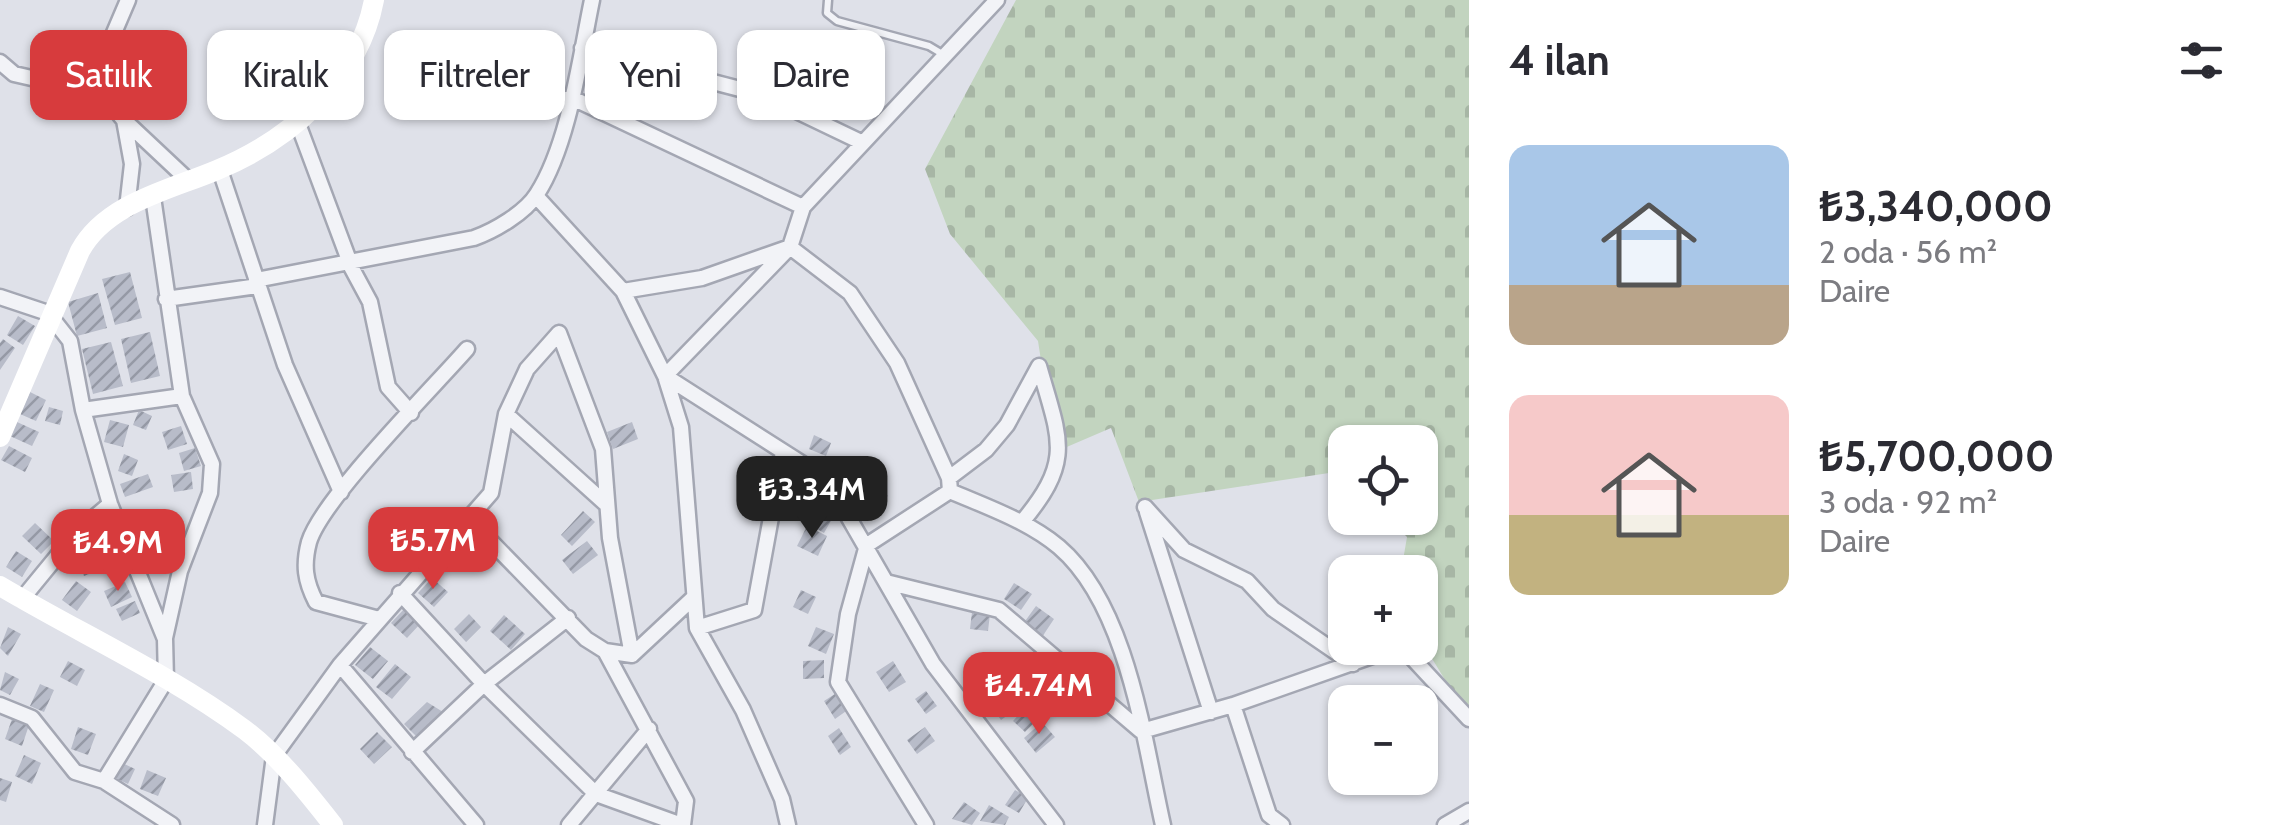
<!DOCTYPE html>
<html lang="tr">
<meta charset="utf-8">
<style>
body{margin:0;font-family:Cabin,sans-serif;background:#f2f2f3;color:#2b2b33;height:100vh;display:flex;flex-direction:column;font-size:38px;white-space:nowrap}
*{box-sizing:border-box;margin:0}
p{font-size:32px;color:#7c7c81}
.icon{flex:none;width:55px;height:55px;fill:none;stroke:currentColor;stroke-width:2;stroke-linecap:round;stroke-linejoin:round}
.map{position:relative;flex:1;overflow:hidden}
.panel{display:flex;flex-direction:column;background:#fff;width:800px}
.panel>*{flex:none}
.top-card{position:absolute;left:30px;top:30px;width:950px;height:90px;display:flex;gap:20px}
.buttons{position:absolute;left:1328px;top:425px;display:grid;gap:20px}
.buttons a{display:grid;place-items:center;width:110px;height:110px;border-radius:20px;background:#fff;box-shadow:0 2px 8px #0004;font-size:50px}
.price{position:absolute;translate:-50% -85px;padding:0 22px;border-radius:20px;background:#d73b3d;color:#fff;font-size:32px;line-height:65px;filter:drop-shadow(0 2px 5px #0008)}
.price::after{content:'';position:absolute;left:50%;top:60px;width:30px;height:22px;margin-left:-15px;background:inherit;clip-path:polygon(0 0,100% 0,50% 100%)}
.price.selected{background:#222;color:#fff}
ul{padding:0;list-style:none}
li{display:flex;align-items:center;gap:30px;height:250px;padding:0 40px}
li span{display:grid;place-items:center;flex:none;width:280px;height:200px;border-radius:20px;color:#555}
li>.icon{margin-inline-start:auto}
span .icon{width:120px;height:120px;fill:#fffc;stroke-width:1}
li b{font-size:42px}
h2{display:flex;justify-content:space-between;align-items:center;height:120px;padding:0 40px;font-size:42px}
.tag{padding:0 35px;border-radius:20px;background:#fff;box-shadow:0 2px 8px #0004;font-size:35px;line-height:90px}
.tag.selected{background:#d73b3d;color:#fff}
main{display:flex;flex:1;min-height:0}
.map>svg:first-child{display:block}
.cemetery{fill:url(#cemetery-stones)}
.building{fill:url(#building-hatch)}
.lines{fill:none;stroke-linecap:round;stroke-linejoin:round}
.lane-casing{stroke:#a4a7b3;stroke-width:11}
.street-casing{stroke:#a4a7b3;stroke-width:19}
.lane{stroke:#f2f3f7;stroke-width:6}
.street{stroke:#f2f3f7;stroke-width:14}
.secondary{stroke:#fff;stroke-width:20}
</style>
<main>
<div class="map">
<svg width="1469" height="825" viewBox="0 0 1469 825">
<defs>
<pattern id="cemetery-stones" width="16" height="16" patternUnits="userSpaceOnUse" patternTransform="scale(2.5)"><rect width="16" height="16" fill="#c2d4bf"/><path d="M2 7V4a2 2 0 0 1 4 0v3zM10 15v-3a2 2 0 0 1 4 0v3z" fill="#a7b6a5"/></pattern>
<pattern id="building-hatch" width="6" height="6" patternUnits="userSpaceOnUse" patternTransform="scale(2.5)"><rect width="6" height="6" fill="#b8bcc9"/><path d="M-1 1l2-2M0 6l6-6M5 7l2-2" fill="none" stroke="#9599a5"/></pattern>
</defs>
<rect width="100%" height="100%" fill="#dfe1e9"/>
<!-- cemetery -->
<path class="cemetery" d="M1016,0H1469V719L1420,639V572H1401L1407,537L1388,518H1420V442H1345V474L1342,471L1139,502L1111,428L1055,452L1038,341L950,234L925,169Z"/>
<!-- building -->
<path class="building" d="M130,272L142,318L115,325L102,279Z
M98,293L107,328L77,336L68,302Z
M18,316L35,326L23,345L7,335Z
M150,332L160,376L131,383L121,339Z
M3,339L15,348L0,370V343Z
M111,342L123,386L93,394L82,349Z
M30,392L46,400L36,421L20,414Z
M49,407L63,411L60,425L45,421Z
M139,410L152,416L146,430L133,425Z
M110,420L129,425L123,447L104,442Z
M17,422L39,432L32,446L10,436Z
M632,422L638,439L613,449L607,432Z
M181,426L187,444L168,450L162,432Z
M814,435L831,443L826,456L809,449Z
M9,446L32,458L25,472L1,460Z
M195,448L201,466L184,471L179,453Z
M124,454L138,460L132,476L118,471Z
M841,456L866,468L858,484L833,473Z
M191,472L193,489L174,492L171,475Z
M148,474L153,487L125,497L120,484Z
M875,478L888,496L872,508L859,490Z
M819,501L836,512L824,533L807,523Z
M583,511L595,522L572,546L561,535Z
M35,523L54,541L41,554L22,536Z
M102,525L109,533L84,558L76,550Z
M807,526L827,536L818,556L797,546Z
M587,541L598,555L573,574L562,560Z
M16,551L32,561L22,577L6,567Z
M93,558L97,571L84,576L79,563Z
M432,578L448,592L434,607L418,593Z
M76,581L91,592L77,611L62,600Z
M125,582L132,597L111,607L104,591Z
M1014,583L1032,594L1021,610L1004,599Z
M801,590L816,597L808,614L793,607Z
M135,601L140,613L122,621L116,609Z
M1036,606L1054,619L1042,637L1023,624Z
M405,608L421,623L407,638L391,623Z
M972,612L990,614L988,631L970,629Z
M469,614L481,627L466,642L454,629Z
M504,615L525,634L511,650L490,631Z
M8,627L21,634L8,656L0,648Z
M816,627L834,634L826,654L808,646Z
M370,647L388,661L373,679L355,665Z
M996,654L1006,670L992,679L982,663Z
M824,660V678L803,679V661Z
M68,661L85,670L77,686L60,677Z
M893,661L906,682L889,692L876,672Z
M395,664L411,677L392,699L376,687Z
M978,667L987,681L973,691L963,677Z
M5,672L19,679L10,695L0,690Z
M40,684L54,690L44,712L30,706Z
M926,691L937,706L926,714L915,699Z
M838,692L849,709L835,719L824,701Z
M1008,699L1015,710L1001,720L993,709Z
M427,702L443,712L417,737L404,724Z
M1025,708L1037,720L1025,732L1013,721Z
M12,719L29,725L22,746L5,739Z
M1042,722L1055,737L1036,753L1024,738Z
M78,727L96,734L88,755L71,749Z
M925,727L935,741L917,754L907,740Z
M839,728L851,747L840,755L828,736Z
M377,732L392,747L374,764L360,749Z
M24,755L41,763L32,784L15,776Z
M118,761L135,769L128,784L111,776Z
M147,770L166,778L158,796L140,789Z
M0,778L12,782L6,802L0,800Z
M1015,790L1028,798L1019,813L1005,805Z
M964,802L980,813L972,825L952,819Z
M989,805L1009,817L1005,825L980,821Z"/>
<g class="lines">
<!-- lane casing -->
<g class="lane-casing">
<path id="lane" d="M828,0L827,13L837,21L929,46L944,55"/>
</g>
<!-- street casing -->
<g class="street-casing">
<path id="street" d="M128,0L93,82L123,119L188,180
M582,48L763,95L861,142
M0,62L14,74L102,94
M570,97L803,207
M124,120L132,164L127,208
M297,121L350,263
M220,170L285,365L341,492
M536,196L623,291L665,376L681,427L697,628L743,710L782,799L788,825
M153,197L182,396
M349,263L370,302L388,387L411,413
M256,280L474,238C494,231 525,213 537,194C569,144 580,58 592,0
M623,291L702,278L790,247L803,207L997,0
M0,297L48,313L70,341L83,410L110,504L165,639L166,680L104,781
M166,299L258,286
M665,376L809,468L838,499L933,664L1056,825
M665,376L790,247L850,293L897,363L949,478L950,491
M83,410L182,396L212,464L210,493L180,571L165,638
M506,414L607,505
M949,478L986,450L1007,425L1039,366C1060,440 1074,460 1022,522
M950,491C987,507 1028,521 1059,547C1128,606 1144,741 1163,825
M1145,507L1184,550L1247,581L1273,609L1353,664
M1147,512L1211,712
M470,520L586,639L605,651L632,655L692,599
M886,582L999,610L1141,731
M400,593L484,684L568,618
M22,599L77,532L110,504
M379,619L316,602C305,581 303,565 309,542C322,499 432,389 467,349
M697,628L754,610L783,452
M1403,648L1469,719
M605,651L686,801L683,825
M340,665L476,825
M0,705L32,718L75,772L104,781L172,825
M1233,705L1269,815L1282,825
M1142,731L1233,705L1395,648
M412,752L484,684L596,794L682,825
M265,825L274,756L340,665L491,493L506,414L527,369L559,333L603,449L610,538L632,655
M569,825L649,729
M926,825L838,682L848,614L867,545L950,491
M1445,825L1469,811"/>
</g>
<!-- lane -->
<use href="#lane" class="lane"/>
<!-- street -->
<use href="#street" class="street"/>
<!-- secondary -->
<path class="secondary" d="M0,437L80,251C106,203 170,190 217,170C290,140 359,80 374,0
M0,586C81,634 169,674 245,730C278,755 307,792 333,825"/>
</g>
</svg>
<div class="buttons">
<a><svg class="icon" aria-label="locate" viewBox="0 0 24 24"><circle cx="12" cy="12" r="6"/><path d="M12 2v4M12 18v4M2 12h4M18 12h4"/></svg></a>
<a>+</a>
<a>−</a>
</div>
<b class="price selected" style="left:812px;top:541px">₺3.34M</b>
<b class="price" style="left:433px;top:592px">₺5.7M</b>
<b class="price" style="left:118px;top:594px">₺4.9M</b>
<b class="price" style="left:1039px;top:737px">₺4.74M</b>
<div class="top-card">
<a class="tag selected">Satılık</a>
<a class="tag">Kiralık</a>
<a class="tag">Filtreler</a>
<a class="tag">Yeni</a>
<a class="tag">Daire</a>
</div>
</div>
<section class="panel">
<h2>4 ilan<svg class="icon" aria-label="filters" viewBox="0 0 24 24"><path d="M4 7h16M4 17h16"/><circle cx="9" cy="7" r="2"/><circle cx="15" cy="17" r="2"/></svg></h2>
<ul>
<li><span style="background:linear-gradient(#a9c7e8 70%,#b9a48a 0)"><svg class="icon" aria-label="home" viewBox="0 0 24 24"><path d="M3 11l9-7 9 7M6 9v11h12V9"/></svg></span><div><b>₺3,340,000</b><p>2 oda · 56 m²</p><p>Daire</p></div></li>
<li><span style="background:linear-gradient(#f6c9c9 60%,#c2b280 0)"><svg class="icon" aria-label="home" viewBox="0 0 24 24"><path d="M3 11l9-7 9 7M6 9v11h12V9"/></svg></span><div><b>₺5,700,000</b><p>3 oda · 92 m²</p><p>Daire</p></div></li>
</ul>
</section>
</main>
